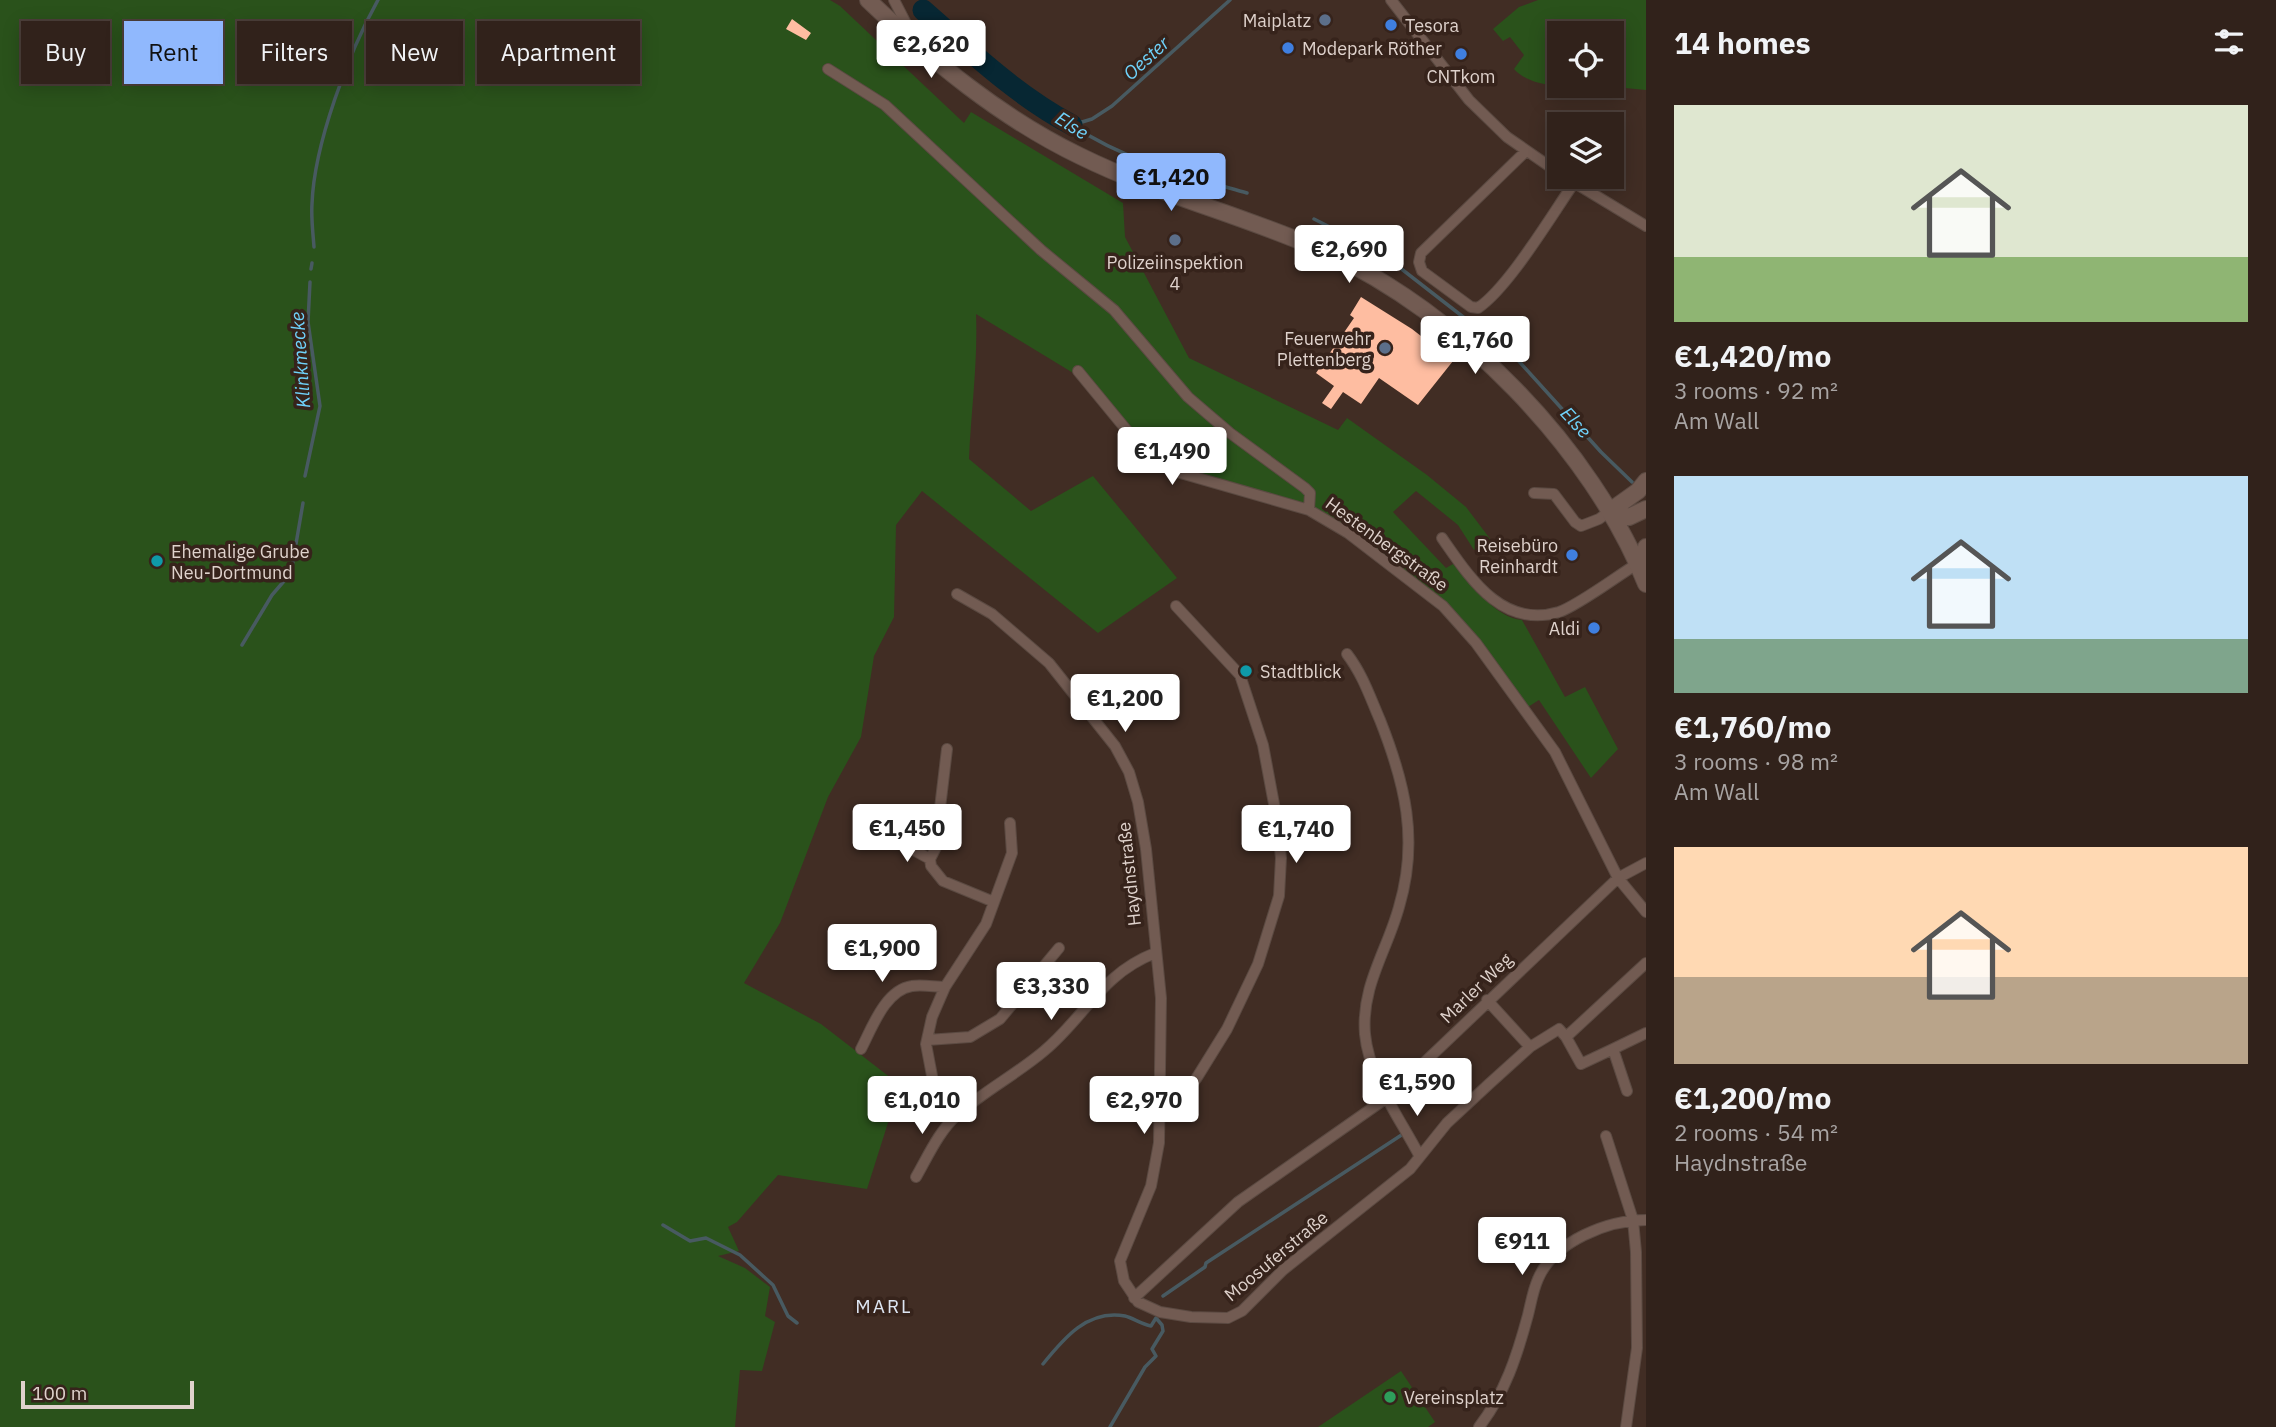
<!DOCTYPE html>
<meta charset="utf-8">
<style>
body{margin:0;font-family:"IBM Plex Sans",sans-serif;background:#3d2f28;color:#f1f3f6;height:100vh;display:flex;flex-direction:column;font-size:26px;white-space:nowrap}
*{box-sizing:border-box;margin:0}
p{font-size:23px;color:#a8a4a3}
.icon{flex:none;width:38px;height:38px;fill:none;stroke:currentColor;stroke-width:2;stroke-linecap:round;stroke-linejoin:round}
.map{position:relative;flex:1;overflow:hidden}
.side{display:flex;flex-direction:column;background:#31221b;width:630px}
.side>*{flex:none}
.hud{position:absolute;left:21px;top:21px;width:665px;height:63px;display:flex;gap:14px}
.fabs{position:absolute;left:1547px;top:21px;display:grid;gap:14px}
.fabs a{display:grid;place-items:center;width:77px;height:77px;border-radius:0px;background:#31221b;box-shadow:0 4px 18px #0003,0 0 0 2px #4c3f3a;font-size:35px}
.scale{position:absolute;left:21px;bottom:18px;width:173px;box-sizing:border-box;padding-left:7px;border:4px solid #dfd2cc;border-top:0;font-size:19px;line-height:24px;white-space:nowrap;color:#dfd2cc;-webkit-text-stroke:5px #36231b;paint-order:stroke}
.price{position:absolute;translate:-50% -60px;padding:0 16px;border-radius:7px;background:#fff;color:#222;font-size:23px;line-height:46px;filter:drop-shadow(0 2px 4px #0008)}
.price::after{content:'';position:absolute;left:50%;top:42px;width:21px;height:16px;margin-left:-10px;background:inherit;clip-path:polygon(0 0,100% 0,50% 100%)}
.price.on{background:#90b8fd;color:#111}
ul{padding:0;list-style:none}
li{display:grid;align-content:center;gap:14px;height:371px;padding:0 28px}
li span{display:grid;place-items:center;height:217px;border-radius:0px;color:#555}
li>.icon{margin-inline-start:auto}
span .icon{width:126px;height:126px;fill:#fffc;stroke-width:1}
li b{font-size:30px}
h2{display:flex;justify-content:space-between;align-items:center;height:84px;padding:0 28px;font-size:30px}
.pill{padding:0 24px;border-radius:0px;background:#31221b;box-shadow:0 4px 18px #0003,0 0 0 2px #4c3f3a;font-size:24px;line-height:63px}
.pill.on{background:#90b8fd;color:#111}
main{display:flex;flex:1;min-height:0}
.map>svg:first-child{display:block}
.green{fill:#2a521b}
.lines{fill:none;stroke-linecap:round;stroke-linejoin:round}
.stream{stroke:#485a61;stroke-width:3.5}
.river{stroke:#072733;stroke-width:21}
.building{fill:#febda1}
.street-casing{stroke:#5b4a42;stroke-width:12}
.secondary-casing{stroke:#5b4a42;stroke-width:18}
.street{stroke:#725b52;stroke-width:10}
.secondary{stroke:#725b52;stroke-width:16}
.service-dot{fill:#5c6f8a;stroke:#36231b;stroke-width:2.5}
.shop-dot{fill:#3f7fe0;stroke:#36231b;stroke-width:2.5}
.culture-dot{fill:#0f9aa8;stroke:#36231b;stroke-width:2.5}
.leisure-dot{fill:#2e9e5b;stroke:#36231b;stroke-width:2.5}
.labels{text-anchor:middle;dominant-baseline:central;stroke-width:7;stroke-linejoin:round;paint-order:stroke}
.poi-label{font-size:18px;fill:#dfd2cc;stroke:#36231b;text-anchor:start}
.street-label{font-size:18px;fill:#dfd2cc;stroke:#36231b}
.water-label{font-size:19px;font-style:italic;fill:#6fd2fa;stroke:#36231b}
.neighbourhood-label{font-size:19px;letter-spacing:2px;fill:#dde5f2;stroke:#36231b}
</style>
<main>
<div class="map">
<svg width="1646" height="1427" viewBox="0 0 1646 1427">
<rect width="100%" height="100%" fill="#412d24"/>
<!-- green -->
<path class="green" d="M0,0H830L840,6L964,123L971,112L1123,203L1125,237L1189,358L1338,430L1347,418L1427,475L1466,507L1491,540L1474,550L1458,525L1416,491L1393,512L1446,568L1453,564C1471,583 1495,618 1522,620L1565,697L1585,687L1618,749L1591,778L1539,700L1523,710L1443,606L1309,510L1152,461L1088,382L976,314C978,362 971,411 969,459L1031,511L1093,476L1177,578L1098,633L922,491L896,525L894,617L874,656L861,737L828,797L780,923L744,983L821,1024L900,1085L867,1189L778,1175L737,1222L728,1227L739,1251L718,1256L745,1268L770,1287L765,1316L775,1322L762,1371L740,1370L735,1427H0Z
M1538,0H1646V90L1604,86H1612V33H1559V86H1585C1563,87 1530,87 1514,69L1524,55L1510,37L1503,41L1493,29L1519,7Z
M1401,1371L1435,1422L1428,1427H1318Z"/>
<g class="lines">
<!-- stream -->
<path class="stream" d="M1072,125L1092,119L1112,106L1230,0
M1072,125C1125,161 1187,176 1247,193
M1314,219L1381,253L1516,358L1601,452L1632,482
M314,247C313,233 311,218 312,204C314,144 349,52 378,0
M311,269L312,263
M305,476L320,406L308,322L310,282
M242,645L272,595L291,573L303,503
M663,1225L690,1241L706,1238L740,1255L773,1285L788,1316L797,1323
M1163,1296L1205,1267L1206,1263L1403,1134
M1043,1364C1064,1338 1088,1309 1125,1316C1133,1318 1141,1324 1151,1326L1156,1318L1162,1325L1163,1331L1152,1349L1156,1356L1145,1367L1110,1427"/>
<!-- river -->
<path class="river" d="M923,10C971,52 1016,95 1072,125"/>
</g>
<!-- building -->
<path class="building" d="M792,19L811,33L806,40L786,29Z
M1361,297L1412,329L1453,361L1418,405L1379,378L1361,404L1343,392L1331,409L1322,403L1334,386L1316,373L1354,318L1350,315Z"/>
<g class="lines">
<!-- street casing -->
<g class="street-casing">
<path id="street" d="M894,0L914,39
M1391,0L1469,100L1507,137L1559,173
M828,69L885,105L1041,250L1114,310L1188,397L1230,433L1305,488L1310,493L1309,510
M1526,151L1421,253L1419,262L1422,271L1471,307L1478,308C1509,287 1551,216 1574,183
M1570,180L1646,226
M1078,371L1152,461L1177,472L1309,510L1348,533L1443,606L1476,643L1555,752L1618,878L1646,912
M1534,493L1554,494L1575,522L1581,526L1599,519L1610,511
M1442,538C1470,578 1502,629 1559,612C1579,605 1617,576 1637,564
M957,594L992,614L1049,663L1115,746L1129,772L1138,802L1146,849L1161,998L1159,1143L1151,1186L1120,1261L1124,1281L1138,1302L1160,1312L1191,1317L1228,1318L1242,1311L1283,1270L1410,1169L1447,1123L1489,1084L1530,1047L1559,1029L1566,1037
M1347,654C1363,675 1370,697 1380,720C1405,783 1419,840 1399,907C1387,951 1361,986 1365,1034C1369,1077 1399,1117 1419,1155
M947,749L940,808L943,834L930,859L931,866L943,881L994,902
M899,842L930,859
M1487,1000L1530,1047
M927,1040L970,1037L1000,1019L1059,948
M861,1049C872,1028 885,990 912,986C922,984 935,987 945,987
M1613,1049L1581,1064L1566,1037L1646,963
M1627,1091L1613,1049L1646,1033
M1159,1112L1179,1102L1196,1079L1227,1029L1258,964L1279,896L1281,858L1277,820L1263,745L1240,675L1176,606
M957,1115L945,1106L933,1081L926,1044L932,1017L945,987L986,924L1012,853L1010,823
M1606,1136L1633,1220L1636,1252L1637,1348L1626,1427
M916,1177C928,1156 939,1131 957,1115C984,1091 1017,1074 1044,1051C1085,1017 1101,974 1155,953
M1134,1298L1238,1202L1388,1097L1618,878L1646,863
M1479,1427C1505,1393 1517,1356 1528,1315C1531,1303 1533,1290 1538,1279C1554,1241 1608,1220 1646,1220"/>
</g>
<!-- secondary casing -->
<g class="secondary-casing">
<path id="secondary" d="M868,0C931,60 1001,118 1080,156C1159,195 1246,216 1326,252C1458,312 1592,448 1646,584
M1610,511L1638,491L1646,481
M1610,511L1629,517L1646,509
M1645,577L1646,547"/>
</g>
<!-- street -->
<use href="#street" class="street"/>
<!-- secondary -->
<use href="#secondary" class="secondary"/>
</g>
<!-- markers -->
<g class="service-dot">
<circle cx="1325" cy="20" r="7"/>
<circle cx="1175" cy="240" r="7"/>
<circle cx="1385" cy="348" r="7"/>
</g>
<g class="shop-dot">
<circle cx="1391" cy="25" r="7"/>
<circle cx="1288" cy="48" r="7"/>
<circle cx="1461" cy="54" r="7"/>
<circle cx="1572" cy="555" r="7"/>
<circle cx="1594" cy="628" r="7"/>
</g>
<g class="culture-dot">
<circle cx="157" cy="561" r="7"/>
<circle cx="1246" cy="671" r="7"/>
</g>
<circle class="leisure-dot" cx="1390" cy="1397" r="7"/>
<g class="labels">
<!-- poi labels -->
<g class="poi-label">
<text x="1311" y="20" text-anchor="end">Maiplatz</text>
<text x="1405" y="25">Tesora</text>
<text x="1302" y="48">Modepark Röther</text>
<text x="1461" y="76" text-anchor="middle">CNTkom</text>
<text x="1175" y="262" text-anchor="middle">Polizeiinspektion<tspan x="1175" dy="21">4</tspan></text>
<text x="1371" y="338" text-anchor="end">Feuerwehr<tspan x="1371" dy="21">Plettenberg</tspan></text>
<text x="1558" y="545" text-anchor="end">Reisebüro<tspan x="1558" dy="21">Reinhardt</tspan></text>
<text x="171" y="551">Ehemalige Grube<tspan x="171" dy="21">Neu-Dortmund</tspan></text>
<text x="1580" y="628" text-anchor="end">Aldi</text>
<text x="1260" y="671">Stadtblick</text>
<text x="1404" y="1397">Vereinsplatz</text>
</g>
<!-- street labels -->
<g class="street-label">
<text transform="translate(1387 544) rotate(36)">Hestenbergstraße</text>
<text transform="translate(1129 874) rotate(-96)">Haydnstraße</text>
<text transform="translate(1476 988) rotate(-44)">Marler Weg</text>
<text transform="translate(1276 1256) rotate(-40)">Moosuferstraße</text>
</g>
<!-- water labels -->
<g class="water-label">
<text transform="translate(1146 58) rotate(-42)">Oester</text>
<text transform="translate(1072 125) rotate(32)">Else</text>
<text transform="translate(300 360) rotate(-94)">Klinkmecke</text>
<text transform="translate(1576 422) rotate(47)">Else</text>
</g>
<!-- neighbourhood labels -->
<g class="neighbourhood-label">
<text x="884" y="1306">MARL</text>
</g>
</g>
</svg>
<div class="fabs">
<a><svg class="icon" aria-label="locate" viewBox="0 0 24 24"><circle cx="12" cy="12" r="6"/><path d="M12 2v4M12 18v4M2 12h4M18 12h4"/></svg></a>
<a><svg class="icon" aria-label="layers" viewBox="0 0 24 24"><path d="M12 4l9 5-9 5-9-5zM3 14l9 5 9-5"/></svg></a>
</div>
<div class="scale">100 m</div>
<b class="price" style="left:931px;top:80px">€2,620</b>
<b class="price on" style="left:1171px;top:213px">€1,420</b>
<b class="price" style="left:1349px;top:285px">€2,690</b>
<b class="price" style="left:1475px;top:376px">€1,760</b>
<b class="price" style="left:1172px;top:487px">€1,490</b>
<b class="price" style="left:1125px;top:734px">€1,200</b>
<b class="price" style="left:907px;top:864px">€1,450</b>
<b class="price" style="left:1296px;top:865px">€1,740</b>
<b class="price" style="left:882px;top:984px">€1,900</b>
<b class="price" style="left:1051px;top:1022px">€3,330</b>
<b class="price" style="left:1417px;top:1118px">€1,590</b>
<b class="price" style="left:922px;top:1136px">€1,010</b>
<b class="price" style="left:1144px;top:1136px">€2,970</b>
<b class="price" style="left:1522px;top:1277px">€911</b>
<div class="hud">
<a class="pill">Buy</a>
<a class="pill on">Rent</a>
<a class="pill">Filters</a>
<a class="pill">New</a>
<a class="pill">Apartment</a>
</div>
</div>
<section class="side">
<h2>14 homes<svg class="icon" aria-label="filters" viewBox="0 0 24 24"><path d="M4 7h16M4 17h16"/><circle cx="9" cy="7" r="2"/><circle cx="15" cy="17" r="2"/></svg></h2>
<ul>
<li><span style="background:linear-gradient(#dfe7d0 70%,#8fb573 0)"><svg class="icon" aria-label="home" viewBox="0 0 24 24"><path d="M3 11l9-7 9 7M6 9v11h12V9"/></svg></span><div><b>€1,420/mo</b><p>3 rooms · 92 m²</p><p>Am Wall</p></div></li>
<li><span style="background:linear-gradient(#bfe0f5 75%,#7fa58c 0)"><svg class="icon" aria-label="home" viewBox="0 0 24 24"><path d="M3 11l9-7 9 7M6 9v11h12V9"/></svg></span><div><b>€1,760/mo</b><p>3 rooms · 98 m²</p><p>Am Wall</p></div></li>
<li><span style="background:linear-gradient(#ffd9b3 60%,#b9a48a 0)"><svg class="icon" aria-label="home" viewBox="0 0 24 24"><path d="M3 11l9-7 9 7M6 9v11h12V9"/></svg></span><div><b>€1,200/mo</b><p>2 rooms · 54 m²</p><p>Haydnstraße</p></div></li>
</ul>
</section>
</main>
